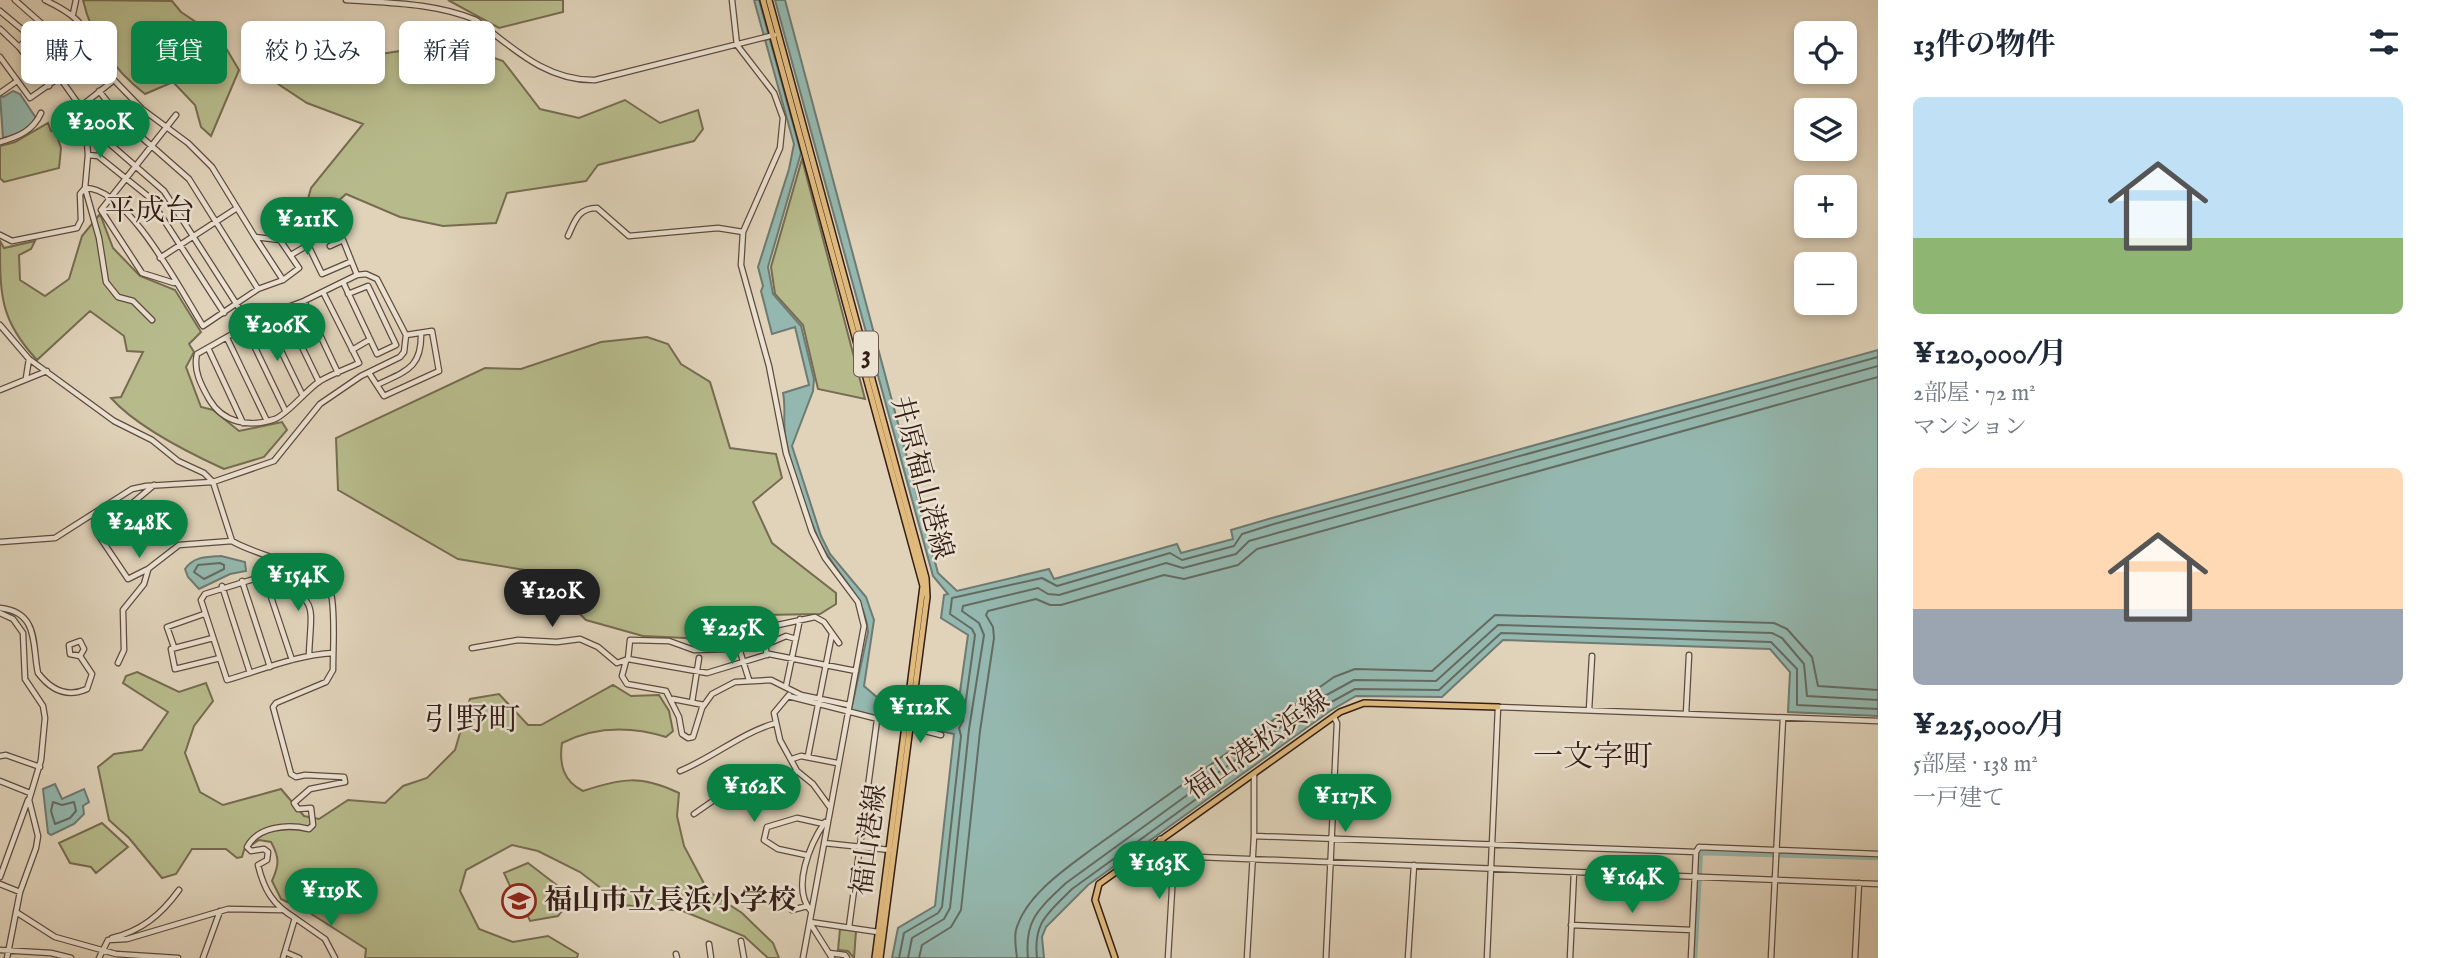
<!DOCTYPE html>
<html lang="ja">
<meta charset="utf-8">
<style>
body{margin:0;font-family:"IM FELL English","Noto Serif JP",serif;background:#f6f6f7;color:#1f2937;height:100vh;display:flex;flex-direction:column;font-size:26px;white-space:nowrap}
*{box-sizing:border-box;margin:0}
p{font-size:23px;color:#747a83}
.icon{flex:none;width:38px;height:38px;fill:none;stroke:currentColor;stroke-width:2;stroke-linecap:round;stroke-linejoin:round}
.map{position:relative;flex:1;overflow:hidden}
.details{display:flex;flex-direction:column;background:#fff;width:560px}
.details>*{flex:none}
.banner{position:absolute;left:21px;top:21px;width:665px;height:63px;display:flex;gap:14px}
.controls{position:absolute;left:1794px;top:21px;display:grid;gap:14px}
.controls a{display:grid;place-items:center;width:63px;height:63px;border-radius:10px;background:#fff;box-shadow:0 4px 10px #0003;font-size:35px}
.price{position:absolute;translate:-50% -60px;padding:0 16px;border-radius:24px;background:#0b8043;color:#fff;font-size:23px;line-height:46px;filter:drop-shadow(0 2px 4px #0008)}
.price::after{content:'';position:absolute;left:50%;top:42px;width:21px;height:16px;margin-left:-10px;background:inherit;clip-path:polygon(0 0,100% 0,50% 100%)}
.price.active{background:#222;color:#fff}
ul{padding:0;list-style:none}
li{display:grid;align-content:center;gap:14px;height:371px;padding:0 35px}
li span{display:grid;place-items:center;height:217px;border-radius:10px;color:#555}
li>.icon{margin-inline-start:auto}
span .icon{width:126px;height:126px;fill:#fffc;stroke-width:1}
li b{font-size:30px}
h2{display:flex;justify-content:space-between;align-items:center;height:84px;padding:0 35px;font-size:30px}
.tag{padding:0 24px;border-radius:10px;background:#fff;box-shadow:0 4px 10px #0003;font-size:24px;line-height:63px}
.tag.active{background:#0b8043;color:#fff}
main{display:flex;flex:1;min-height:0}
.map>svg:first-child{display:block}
.green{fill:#b7bb8c;stroke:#766c51;stroke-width:2}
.water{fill:#94b8af;stroke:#6e7a72;stroke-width:2}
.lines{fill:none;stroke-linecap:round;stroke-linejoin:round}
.shore{stroke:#646b62;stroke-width:2}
.canal{stroke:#94b8af;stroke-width:4.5}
.minor-casing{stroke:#5f4b3f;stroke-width:7}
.major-casing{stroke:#341e16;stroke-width:8}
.minor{stroke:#ebe2d2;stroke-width:4.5}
.major{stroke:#e0ba7d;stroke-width:5}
.labels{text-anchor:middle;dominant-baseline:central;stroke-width:5;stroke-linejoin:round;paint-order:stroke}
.shield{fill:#ebe2d2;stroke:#6b594e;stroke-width:2}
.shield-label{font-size:26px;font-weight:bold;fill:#341e16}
.street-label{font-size:28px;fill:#341e16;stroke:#ebe2d2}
.poi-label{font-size:28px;font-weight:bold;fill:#341e16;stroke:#ebe2d2;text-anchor:start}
.neighbourhood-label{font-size:30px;fill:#341e16;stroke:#ebe2d2}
.quarter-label{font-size:32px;fill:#341e16;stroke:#ebe2d2}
</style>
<main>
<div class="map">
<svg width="1878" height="958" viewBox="0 0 1878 958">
<rect width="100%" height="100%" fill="#e0d3ba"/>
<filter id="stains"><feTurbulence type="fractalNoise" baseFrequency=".00286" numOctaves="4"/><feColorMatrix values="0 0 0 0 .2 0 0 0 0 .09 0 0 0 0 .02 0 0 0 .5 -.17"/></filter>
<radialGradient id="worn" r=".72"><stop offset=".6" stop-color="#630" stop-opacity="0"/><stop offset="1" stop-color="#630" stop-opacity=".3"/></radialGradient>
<!-- green -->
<path class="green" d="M83,0L172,1L181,12L220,38L239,70L211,136L201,127L195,105L173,82L145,94C114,70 92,39 83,0Z
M448,0H563V12L499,28Z
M452,43L503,61L540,109L579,118L625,100L660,123L698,110L703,129L694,141L598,165L586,181L507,193L496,223L443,226L400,217L346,194L312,225L302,221L311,188L363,124L307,103L272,80L271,66L332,74L374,55Z
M48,123L51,131L55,130L61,148L59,168L4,182L0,178V146L15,142Z
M802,159L865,399L818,389L803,325L775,294L771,267Z
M100,214L113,248L140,276L175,290L201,332L189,344L194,352L186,367L201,407L213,410L239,431L282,422L287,430L264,457L224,469C189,453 136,426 111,398L121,397L143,352L127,351L124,336L90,311L37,360C0,320 0,296 0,241L4,248L35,241L31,249L19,255L20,280L45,296L69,279L82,236Z
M647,337L668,344L681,364L710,382L730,448L776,454L782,478L753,502L772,543L836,593V604L820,614L762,615L734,634L697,643L686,638L643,636L586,620L537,572L458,559L338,490L336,438L485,368L521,369L601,342Z
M137,672L179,692L206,683L213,701L194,726L185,753L200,792L223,805L281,789L304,816L319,819L348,800L385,803L403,786L427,778L455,750L470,699L499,694L528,725H541L613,685L631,696L659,695L669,711L673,731L666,737C630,726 596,726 562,743C559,764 563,781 583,791C622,778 641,775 679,793L677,816L684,846L708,891L742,913L773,943L779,958H768L744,936L683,911L623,905L580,872L538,851L512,845L466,870L460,891L479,929L513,942L548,936L578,954L577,958H365L366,949L310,913L281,899L272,881C279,865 280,858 271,842L259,840L244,850L242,857L237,858L226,849H192L176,874L162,878L129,838L109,820L98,767L114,754L142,750L168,712L123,683L126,676Z
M102,823L128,847L96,873L91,867L70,863L59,843Z
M528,863L558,886L562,911L558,916L530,921L523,905L519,906L504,873Z
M840,929L856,931L854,958L848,951L838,950Z"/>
<!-- water -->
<path class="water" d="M754,0H759L801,153L768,267L773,294L801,326L814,379L813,391L792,446L821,536L830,554L866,597L874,620L864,686L893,711L956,720L968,635L941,618L944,595L948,594L933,576L775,0H785L938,573L957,591L1049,569L1054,579L1177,544L1181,553L1233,539L1231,530L1272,518L1878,350V716L1788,712L1790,672L1770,649L1503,640L1442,697L1356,696L1330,711L1088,885L1046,927L1042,937L1044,958H892L898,928L935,906L954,734L851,711L868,632C865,593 833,572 818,538C807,512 789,462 785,434C783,418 786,408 783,393L809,385L795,327L772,334L761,291L763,286L758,267L789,169L794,144Z
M13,91L20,94L36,118C30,130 15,135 3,138L0,95L3,97Z
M221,556L245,562L246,571L230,574L199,589L188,577L185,569C194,556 207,557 221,556Z
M55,784L62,799L84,789L89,802L83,806L84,814L74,824L51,835L48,833L43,789Z"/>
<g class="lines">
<!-- shore -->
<path class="shore" d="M220,563L224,565V569L204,579L194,572L198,565Z
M53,802L62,805L74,802L76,811L70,818L55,824L51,811Z
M899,958L904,933L938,913L942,907L961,736L959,728L963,721L975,635L972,629L950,614L952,598L1042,578L1057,586L1170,553L1182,560L1234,546L1242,534L1274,524L1878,357
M908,958L912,938L944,919L950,908L969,729L984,635L979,623L962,611L963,606L1038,588L1048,594L1059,595L1166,563L1183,568L1236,554L1249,541L1277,533L1878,366
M919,958L922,945L951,927L961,910L980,731L994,638L993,627L986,615L988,611L1036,599L1050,605H1061L1164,575L1184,579L1238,565L1257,549L1279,543L1878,377
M1017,958C1016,949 1014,939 1016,930C1025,896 1065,869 1092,849L1334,677L1355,669L1432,671L1495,615L1774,623L1787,629L1812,657L1818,686L1878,690
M1028,958C1024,919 1040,908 1066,883L1321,698L1354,680L1436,681L1498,625L1772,633L1782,638L1804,664L1807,696L1878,700
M1037,958C1033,922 1048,913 1072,889L1326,705L1355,689L1439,690L1501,633L1771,642L1797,669V705L1878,709"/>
<!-- canal -->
<path class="canal" d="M1695,958L1701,853L1878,858"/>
<!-- minor casing -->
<g class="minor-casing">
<path id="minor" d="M15,0L49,30L75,67
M346,0C390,3 435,3 476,20C513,48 546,81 595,80L774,35
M732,0L737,45L774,93L783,118L780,148L743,232L741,265L769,366L786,453L812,532L825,558L858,602L864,626L803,958
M0,11L30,36L102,137L164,191L250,325
M73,14L76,0
M0,29L19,47L49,86
M19,47L42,25
M0,57L30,98L90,56C91,24 70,12 45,0
M99,91L122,120L189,179L258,289
M0,93L17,81
M80,107L114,80L142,109L188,143L212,167L255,237L280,240L299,268L283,280L258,289L203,326C182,293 128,187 85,188
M91,123L86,128L88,155L85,188L99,238L106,282L118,297L133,301L152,320
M0,142C18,137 33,131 41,113
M88,155L98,156L149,197L224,313
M0,235L12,241L77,228L81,220L80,194L85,188
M568,236C575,221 578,208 597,208L629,236L718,228L743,232
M255,237L283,280
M330,246L343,240L357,275
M291,255L308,245L322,274L350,262
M160,258L237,208
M343,282L377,354L396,345L368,286L348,294
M174,283L142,273L101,210L176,115
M304,301L338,373
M283,308L319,382
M264,316L303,396
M0,325L29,359L114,421L152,440L178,461L204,473L213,482
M246,329L285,410
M227,338L266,419
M208,348L243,423
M352,350L369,340
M369,373L384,396L439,371L432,331L406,335
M26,378L29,359
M377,385C406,371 422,368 421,333
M0,390L47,371
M154,485L97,533L128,579L148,569L179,545L232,541
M0,542L55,538L132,489L146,486L212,482
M270,579C320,602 311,603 309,655
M242,581L270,667
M268,581L280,562
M222,586L250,673
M0,608C40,612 32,647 38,673C51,690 67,698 87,689L92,674L80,656L70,654L69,645L80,641L84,649L80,656
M0,613L13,619L23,633L25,679L43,706L45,718L41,760L29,800L38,836L36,848L20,892L7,958
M213,638L171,649L175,669L220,658
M738,645L749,680
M174,647L167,627L204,614
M472,648L518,640L557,642L580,639L598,647L617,663L628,659L707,673L769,654L856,671
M767,655L765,645L786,636L796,639
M628,659L630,640L669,641L694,650L730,649L759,629L815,617L824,622L839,643
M292,660L264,576L205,594L201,600L227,680C262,670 296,655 333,653
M626,661L622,676L627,684L666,691L679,717L682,734L688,738L693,737L702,708L712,694L735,682L771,680L801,695L849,705
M118,663L124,650L123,610L144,584L148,570
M786,686L800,619
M789,695L774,713L780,740L797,771L813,784L829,806
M788,696L941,735
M673,699L704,705
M692,702L699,658
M1589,710L1592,656
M1686,714L1689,655
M0,756L6,755L40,767
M808,756L832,634
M792,759L801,756L837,763
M680,771C714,757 741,733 776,723
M0,781L30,793
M694,814L727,791L766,784L797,771
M1254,836L1696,852L1691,958
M1160,839L1174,856L1168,958
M824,843L890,850
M1696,852L1699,847L1878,854
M806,855L778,849L764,840L767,827L797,818L824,824
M1174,856L1878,884
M0,877L28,800
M0,884L20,892
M792,910L807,906
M811,911C791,888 810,844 825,822
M16,912L55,937L116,954L178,958
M295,918L325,939L335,958
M810,922L878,932
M810,923L832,958
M1571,925L1692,930
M849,927L877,720
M112,938C141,931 161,915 179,890
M741,941L744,958
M709,944L711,958
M0,950L51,953L71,958
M285,952L299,958
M829,953L845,955L847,958
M676,954L677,958
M99,958L108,940L127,939L228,909L281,910
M203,958L220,911
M283,958L295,918C273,905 264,890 258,865L267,860L268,852L264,849L251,851L247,847C258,826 288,824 309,829L313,825L311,808L298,809L294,803L310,789L345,782L344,777L305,775L296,777L291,774L273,707L276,703L326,682L333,670C333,647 335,622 332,599C328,567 257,557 232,541L213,482L274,461L320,404L361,376L400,357L404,352L406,335L377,279L366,274L357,275L304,301L264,316L197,354C193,370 201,385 209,399C223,423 249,428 275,419C289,413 306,390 320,381C332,374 346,369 359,363L323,292
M1247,958L1254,836V774
M1326,958L1337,723L1334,717
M1408,958L1414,865
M1487,958L1498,707L1878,721
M1570,958L1574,872
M1771,958L1783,718
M1855,958L1859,883"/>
</g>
<!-- major casing -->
<g class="major-casing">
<path id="major" d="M763,0L923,586L875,958
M769,0L926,578L927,597L880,958
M1115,958L1095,900L1099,884L1340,712L1364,703L1498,707"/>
</g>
<!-- minor -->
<use href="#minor" class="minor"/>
<!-- major -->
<use href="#major" class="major"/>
</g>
<!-- icons -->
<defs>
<g id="school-ring" transform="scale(1.75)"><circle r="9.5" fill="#ebe2d2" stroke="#8f2418" stroke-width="1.5"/><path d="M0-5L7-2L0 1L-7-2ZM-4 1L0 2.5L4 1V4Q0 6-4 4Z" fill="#8f2418"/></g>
</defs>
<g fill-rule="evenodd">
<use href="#school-ring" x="519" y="901"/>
</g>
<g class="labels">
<!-- shield labels -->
<rect class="shield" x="854" y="331.5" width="24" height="45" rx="5"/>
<g class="shield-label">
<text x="866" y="354">3</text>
</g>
<!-- street labels -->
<g class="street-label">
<text transform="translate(921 478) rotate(75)">井原福山港線</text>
<text transform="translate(1258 746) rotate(-35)">福山港松浜線</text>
<text transform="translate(870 840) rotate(-82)">福山港線</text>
</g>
<!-- poi labels -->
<g class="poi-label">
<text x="544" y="901">福山市立長浜小学校</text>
</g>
<!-- neighbourhood labels -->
<g class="neighbourhood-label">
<text x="150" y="212">平成台</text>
<text x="1593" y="758">一文字町</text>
</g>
<!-- quarter labels -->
<g class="quarter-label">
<text x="472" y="721">引野町</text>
</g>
</g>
<rect width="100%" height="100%" filter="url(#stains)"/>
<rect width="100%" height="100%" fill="url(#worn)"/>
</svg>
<div class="controls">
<a><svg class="icon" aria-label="locate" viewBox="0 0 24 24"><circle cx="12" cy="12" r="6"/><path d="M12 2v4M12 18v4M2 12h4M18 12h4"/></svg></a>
<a><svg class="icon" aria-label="layers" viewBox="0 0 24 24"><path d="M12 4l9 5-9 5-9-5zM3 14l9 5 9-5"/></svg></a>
<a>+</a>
<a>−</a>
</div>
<b class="price" style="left:100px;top:160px">¥200K</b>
<b class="price" style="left:307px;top:257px">¥211K</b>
<b class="price" style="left:277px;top:363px">¥206K</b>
<b class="price" style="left:139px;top:560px">¥248K</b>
<b class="price" style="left:298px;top:613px">¥154K</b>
<b class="price active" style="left:552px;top:629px">¥120K</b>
<b class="price" style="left:732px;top:666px">¥225K</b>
<b class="price" style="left:920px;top:745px">¥112K</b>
<b class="price" style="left:754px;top:824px">¥162K</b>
<b class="price" style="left:1345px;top:834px">¥117K</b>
<b class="price" style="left:1159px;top:901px">¥163K</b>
<b class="price" style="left:1632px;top:915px">¥164K</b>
<b class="price" style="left:331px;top:928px">¥119K</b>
<div class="banner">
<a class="tag">購入</a>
<a class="tag active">賃貸</a>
<a class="tag">絞り込み</a>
<a class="tag">新着</a>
</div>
</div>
<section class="details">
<h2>13件の物件<svg class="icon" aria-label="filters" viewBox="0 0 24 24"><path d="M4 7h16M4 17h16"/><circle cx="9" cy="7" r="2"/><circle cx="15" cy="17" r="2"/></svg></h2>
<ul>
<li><span style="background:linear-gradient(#bfe0f5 65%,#8fb573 0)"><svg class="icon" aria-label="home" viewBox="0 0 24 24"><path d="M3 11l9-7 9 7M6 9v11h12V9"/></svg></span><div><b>¥120,000/月</b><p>2部屋 · 72 m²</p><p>マンション</p></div></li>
<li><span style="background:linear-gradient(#ffd9b3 65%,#9aa5b1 0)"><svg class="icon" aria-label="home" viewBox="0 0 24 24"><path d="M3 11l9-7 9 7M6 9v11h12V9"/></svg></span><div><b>¥225,000/月</b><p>5部屋 · 138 m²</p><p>一戸建て</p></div></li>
</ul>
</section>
</main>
